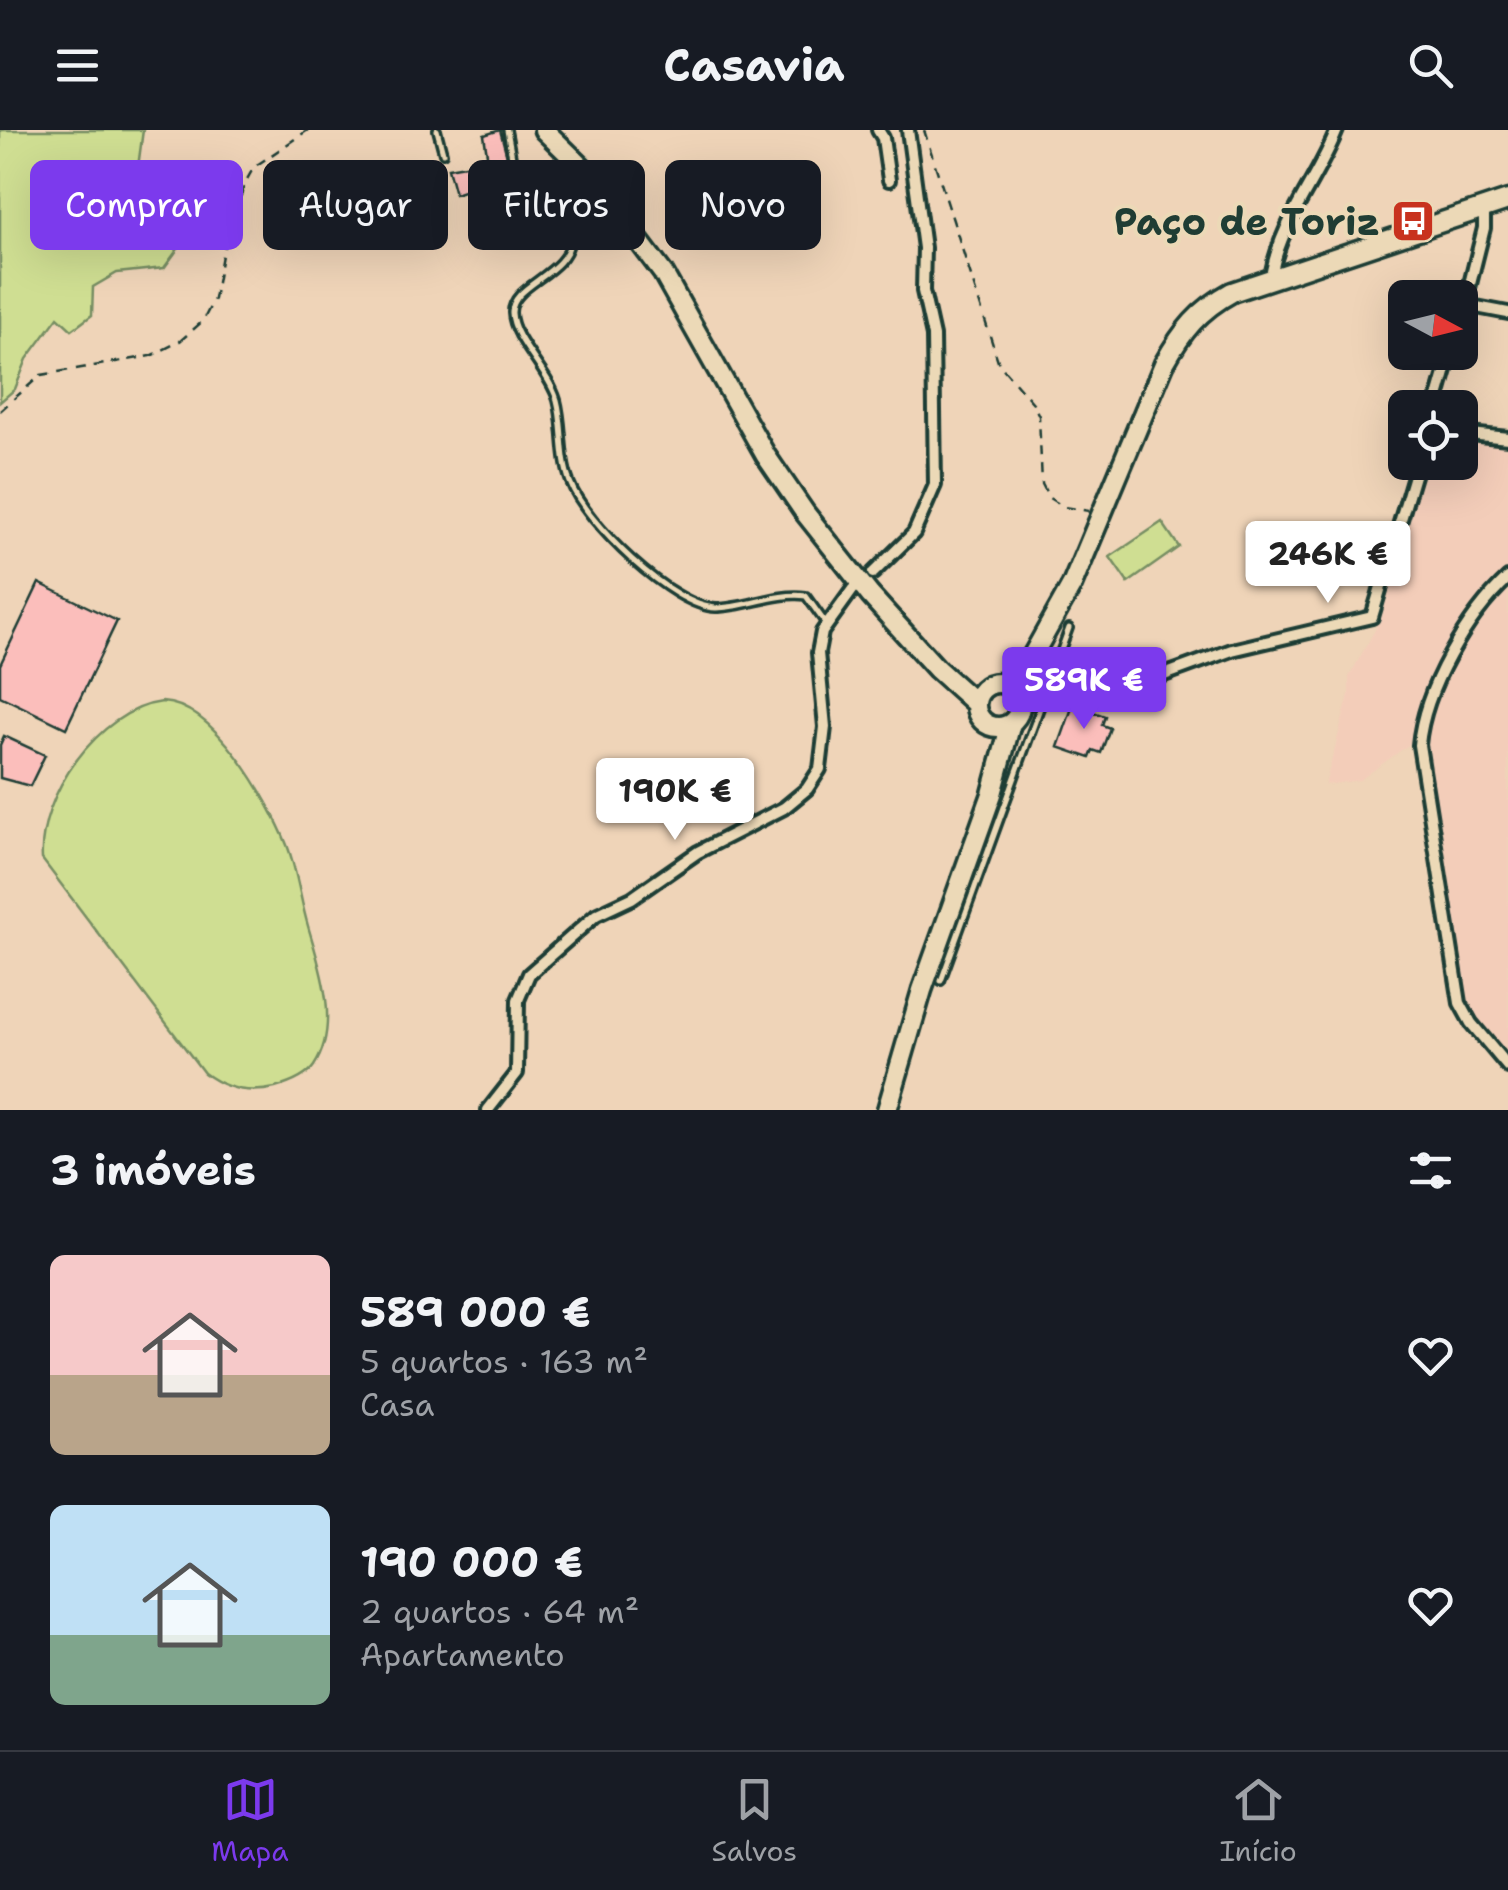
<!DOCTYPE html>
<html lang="pt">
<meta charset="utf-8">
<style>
body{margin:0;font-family:"Shantell Sans",sans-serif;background:#242831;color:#f1f3f6;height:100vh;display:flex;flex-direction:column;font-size:38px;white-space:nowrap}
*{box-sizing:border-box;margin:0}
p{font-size:32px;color:#9ea1a6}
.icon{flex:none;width:55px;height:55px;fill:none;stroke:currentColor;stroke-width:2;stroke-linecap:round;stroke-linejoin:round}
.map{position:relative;height:980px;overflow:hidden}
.sheet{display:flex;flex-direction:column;background:#171b24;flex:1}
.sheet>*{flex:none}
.guide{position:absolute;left:30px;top:30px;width:1000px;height:90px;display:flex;gap:20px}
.needle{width:65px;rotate:97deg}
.controls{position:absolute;left:1388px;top:150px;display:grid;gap:20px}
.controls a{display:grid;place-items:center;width:90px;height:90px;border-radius:15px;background:#171b24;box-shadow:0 10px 40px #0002;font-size:50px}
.price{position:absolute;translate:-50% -85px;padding:0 22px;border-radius:10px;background:#fff;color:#222;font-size:32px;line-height:65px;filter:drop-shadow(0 2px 5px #0008)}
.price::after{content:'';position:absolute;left:50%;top:60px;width:30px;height:22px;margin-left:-15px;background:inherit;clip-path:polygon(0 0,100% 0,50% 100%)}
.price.current{background:#7c3aed;color:#fff}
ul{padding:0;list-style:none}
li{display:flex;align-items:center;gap:30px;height:250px;padding:0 50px}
li span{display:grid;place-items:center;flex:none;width:280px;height:200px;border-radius:15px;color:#555}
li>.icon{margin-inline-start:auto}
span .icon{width:120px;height:120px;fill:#fffc;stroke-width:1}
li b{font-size:42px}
h2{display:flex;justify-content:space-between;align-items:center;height:120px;padding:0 50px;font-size:42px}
.chip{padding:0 35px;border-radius:15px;background:#171b24;box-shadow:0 10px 40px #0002;font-size:35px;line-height:90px}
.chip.current{background:#7c3aed;color:#fff}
header{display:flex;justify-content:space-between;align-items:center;height:130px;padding:0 50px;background:#171b24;font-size:45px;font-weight:700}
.tabs{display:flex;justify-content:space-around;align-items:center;height:140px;border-top:2px solid #363941;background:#171b24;font-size:28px;color:#9ea1a6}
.tabs a{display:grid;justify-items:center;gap:5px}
.tabs .current{color:#7c3aed}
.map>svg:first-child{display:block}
.built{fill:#f3cdb9}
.green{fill:#cfde92;stroke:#778e63;stroke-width:2.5}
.building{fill:#fbbebb;stroke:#1f3d34;stroke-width:2.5}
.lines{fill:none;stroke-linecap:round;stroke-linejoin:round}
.lane-casing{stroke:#1f3d34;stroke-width:12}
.street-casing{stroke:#1f3d34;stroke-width:18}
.primary-casing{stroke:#1f3d34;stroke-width:25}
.path{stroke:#1f3d34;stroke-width:2.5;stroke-dasharray:10 8;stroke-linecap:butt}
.lane{stroke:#ecd9b7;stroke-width:5}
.street{stroke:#ecd9b7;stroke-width:10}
.primary{stroke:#ecd9b7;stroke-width:18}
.labels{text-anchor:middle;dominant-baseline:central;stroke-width:8;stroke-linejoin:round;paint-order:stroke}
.poi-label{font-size:38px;font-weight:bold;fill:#1f3d34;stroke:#ecd9b7;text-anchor:end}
</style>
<header><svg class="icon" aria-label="menu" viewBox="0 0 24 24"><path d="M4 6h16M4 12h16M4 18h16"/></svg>Casavia<svg class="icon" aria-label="search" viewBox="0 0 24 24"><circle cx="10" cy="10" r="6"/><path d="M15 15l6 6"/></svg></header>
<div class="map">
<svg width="1508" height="980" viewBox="0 0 1508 980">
<rect width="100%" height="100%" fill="#efd4b8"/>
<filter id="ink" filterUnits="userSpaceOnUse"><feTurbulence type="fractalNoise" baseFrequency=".01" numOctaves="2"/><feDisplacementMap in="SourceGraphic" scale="20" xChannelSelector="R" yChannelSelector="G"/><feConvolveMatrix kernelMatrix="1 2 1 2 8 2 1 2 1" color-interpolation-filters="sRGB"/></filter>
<g filter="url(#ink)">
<!-- built -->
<path class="built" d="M1460,306L1508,312V938L1466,887L1415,610L1360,650L1325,655L1349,565V547L1376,498L1374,484L1417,333L1460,332Z"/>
<!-- green -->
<path class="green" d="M0,0H143L138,37L142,58L159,68L173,60L218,64L164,138L117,143L93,157L92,185L72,200L58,187L27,229L15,259L0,272Z
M1162,392L1179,417L1128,453L1110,427Z
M162,572C215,574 269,670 287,715C297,740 300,769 308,796C320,838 341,895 314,936C306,948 289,954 275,958C249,964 225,959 204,943L42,729C38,667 98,580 162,572Z"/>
<!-- building -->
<path class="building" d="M500,0L512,45L455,64L448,38L488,31L484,5Z
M39,453L117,491L66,598L0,566V535Z
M1073,575L1105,586L1102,595L1110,598L1101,623L1093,620L1090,628L1058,617Z
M4,606L45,625L30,656L0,648V615Z"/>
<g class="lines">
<!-- lane casing -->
<g class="lane-casing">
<path id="lane" d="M437,0L443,23
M507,0L514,38L556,79L571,108C568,145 511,154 512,183C513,210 548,240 557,270C564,296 560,327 570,352C585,392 672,477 716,478C746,478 776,462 806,466L826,494
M1019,569L1039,578
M941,851L1069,498"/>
</g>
<!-- street casing -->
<g class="street-casing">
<path id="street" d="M878,0L883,8L889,50
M1271,147C1280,92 1317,51 1337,0
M1466,175L1508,183
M1460,194L1484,98V79
M1435,278L1451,222
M1460,303L1508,308
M873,443L914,403L935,355L933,206L923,161L924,118L908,0
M1508,448C1467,486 1424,559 1419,615L1460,873L1471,893L1508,937
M1164,545L1232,520L1372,487L1418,332
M488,980L517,943L518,870L529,844L596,785L632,768L698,722L784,678L807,659L820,639L825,597L818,523L822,502L853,459"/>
</g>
<!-- primary casing -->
<g class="primary-casing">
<path id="primary" d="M544,0L587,42L663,143L766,326L805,383L870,465L937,539L976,574
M976 575a22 22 0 1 1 44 0a22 22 0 1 1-44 0Z
M1018,566L1030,530L1072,455L1164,234C1182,201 1199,180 1232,162L1508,70
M887,980L922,860L992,664L1011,593"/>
</g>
<!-- path -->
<path class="path" d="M924,0L999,234L1033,273L1039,286L1042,354L1049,368L1064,377L1089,381
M0,281L41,245L151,226L180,211L203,191L214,169L222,125L245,53L254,37L308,0"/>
<!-- lane -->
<use href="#lane" class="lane"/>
<!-- street -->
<use href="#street" class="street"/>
<!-- primary -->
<use href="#primary" class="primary"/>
</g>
</g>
<!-- icons -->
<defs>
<g id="bus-square" transform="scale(2.25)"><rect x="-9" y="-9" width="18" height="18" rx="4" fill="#c8321e" stroke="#ecd9b7"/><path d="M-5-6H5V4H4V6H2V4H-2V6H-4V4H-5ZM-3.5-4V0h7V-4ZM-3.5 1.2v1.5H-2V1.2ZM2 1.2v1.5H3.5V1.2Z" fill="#fff"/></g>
</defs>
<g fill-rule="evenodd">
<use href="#bus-square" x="1413" y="91"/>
</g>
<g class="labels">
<!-- poi labels -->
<g class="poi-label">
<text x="1380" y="91">Paço de Toriz</text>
</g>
</g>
</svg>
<div class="controls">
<a><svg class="needle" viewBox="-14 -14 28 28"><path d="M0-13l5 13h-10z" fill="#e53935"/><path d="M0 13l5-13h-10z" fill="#9ea1a6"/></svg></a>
<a><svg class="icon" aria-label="locate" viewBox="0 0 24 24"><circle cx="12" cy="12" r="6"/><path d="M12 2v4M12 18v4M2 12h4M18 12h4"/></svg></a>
</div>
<b class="price" style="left:1328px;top:476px">246K €</b>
<b class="price current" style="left:1084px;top:602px">589K €</b>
<b class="price" style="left:675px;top:713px">190K €</b>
<div class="guide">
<a class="chip current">Comprar</a>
<a class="chip">Alugar</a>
<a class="chip">Filtros</a>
<a class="chip">Novo</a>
</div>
</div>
<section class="sheet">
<h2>3 imóveis<svg class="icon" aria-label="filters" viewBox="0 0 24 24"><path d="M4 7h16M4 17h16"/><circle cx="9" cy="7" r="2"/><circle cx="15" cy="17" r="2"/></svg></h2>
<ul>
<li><span style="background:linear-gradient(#f6c9c9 60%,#b9a48a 0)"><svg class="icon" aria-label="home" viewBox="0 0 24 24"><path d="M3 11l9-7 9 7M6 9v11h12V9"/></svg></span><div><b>589 000 €</b><p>5 quartos · 163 m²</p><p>Casa</p></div><svg class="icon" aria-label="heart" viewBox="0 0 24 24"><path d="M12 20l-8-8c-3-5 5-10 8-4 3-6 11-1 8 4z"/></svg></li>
<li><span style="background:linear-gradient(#bfe0f5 65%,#7fa58c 0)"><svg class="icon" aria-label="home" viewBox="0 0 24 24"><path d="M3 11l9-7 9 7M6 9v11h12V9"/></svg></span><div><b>190 000 €</b><p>2 quartos · 64 m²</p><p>Apartamento</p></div><svg class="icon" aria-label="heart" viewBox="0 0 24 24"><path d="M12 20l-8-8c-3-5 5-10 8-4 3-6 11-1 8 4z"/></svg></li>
</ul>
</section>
<nav class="tabs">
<a class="current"><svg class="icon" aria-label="map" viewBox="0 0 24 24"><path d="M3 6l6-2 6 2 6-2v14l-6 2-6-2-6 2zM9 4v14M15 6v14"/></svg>Mapa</a>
<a><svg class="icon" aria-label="saved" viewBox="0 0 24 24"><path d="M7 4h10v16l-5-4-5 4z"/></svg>Salvos</a>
<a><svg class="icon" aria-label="home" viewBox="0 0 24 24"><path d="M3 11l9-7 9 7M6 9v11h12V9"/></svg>Início</a>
</nav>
